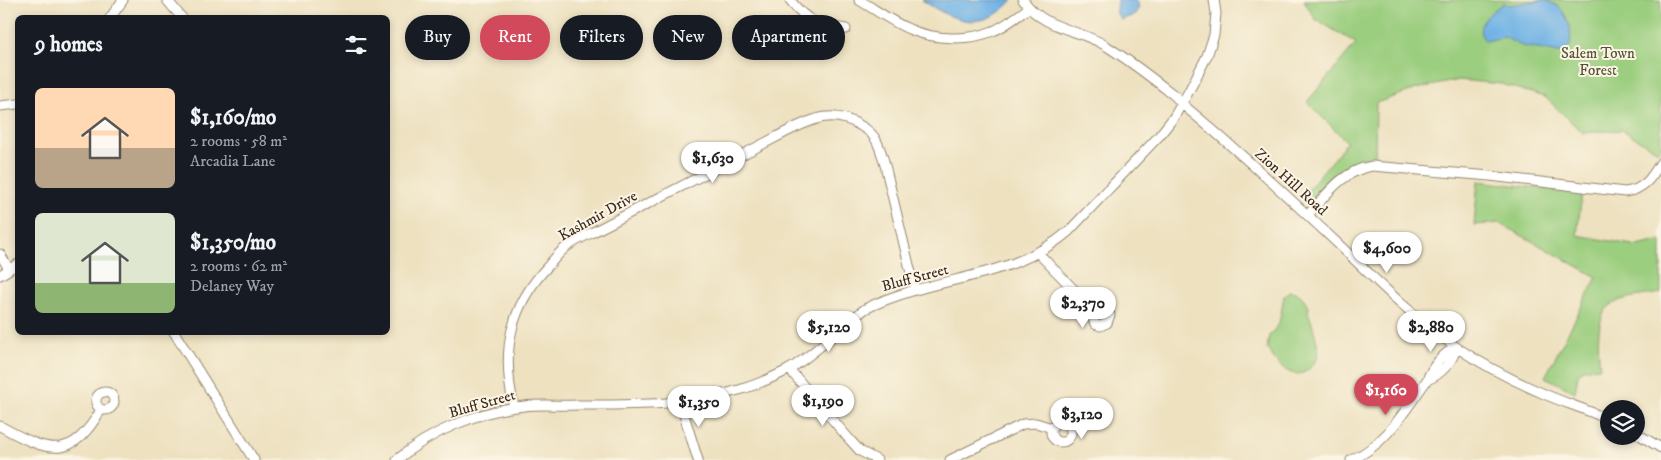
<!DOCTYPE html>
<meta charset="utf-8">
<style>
body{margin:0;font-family:"IM FELL DW Pica",serif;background:#242831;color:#f1f3f6;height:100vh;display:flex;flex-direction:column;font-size:19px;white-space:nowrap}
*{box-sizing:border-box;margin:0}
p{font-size:16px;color:#9ea1a6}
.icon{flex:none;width:28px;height:28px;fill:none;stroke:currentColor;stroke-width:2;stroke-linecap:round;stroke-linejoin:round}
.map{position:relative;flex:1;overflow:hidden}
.drawer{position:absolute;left:15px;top:15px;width:375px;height:320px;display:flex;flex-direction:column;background:#171b24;border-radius:8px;box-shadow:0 2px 8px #0003}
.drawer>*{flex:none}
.hud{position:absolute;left:405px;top:15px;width:475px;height:45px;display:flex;gap:10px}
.fabs{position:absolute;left:1600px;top:400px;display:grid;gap:10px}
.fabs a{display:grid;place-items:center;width:45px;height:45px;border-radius:50%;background:#171b24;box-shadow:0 2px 8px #0003;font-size:25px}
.price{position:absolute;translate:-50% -42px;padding:0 11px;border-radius:18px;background:#fff;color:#222;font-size:16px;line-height:32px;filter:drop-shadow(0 1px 2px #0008)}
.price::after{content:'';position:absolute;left:50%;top:30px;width:15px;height:11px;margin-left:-8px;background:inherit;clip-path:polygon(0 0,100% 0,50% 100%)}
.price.selected{background:#d1495b;color:#fff}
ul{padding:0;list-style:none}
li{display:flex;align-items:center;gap:15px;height:125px;padding:0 20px}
li span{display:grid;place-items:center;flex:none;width:140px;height:100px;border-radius:8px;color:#555}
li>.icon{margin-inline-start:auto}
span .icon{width:60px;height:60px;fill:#fffc;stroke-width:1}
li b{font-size:21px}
h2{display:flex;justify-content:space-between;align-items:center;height:60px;padding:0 20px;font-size:21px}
.tag{padding:0 18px;border-radius:22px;background:#171b24;box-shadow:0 2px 8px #0003;font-size:18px;line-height:45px}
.tag.selected{background:#d1495b;color:#fff}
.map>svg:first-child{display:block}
.green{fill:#9bce7f;stroke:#6b7c4e}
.water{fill:#70b2e5;stroke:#566e82}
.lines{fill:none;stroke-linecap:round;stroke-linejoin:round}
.minor-casing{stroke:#94866f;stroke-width:11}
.minor{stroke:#fff;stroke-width:9}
.labels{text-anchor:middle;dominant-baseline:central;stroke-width:4;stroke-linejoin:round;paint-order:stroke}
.park-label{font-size:15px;fill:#535336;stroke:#fcf5e5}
.street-label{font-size:15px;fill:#3b2a1e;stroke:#fcf5e5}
</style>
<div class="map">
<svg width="1661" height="460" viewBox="0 0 1661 460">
<rect width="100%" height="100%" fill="#fcf5e5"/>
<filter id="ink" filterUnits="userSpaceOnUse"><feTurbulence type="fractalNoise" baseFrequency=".02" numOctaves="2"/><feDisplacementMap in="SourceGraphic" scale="10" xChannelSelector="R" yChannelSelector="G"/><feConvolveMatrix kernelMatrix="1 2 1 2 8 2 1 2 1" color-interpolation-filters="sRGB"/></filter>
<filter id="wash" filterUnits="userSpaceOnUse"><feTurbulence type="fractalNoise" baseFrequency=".0096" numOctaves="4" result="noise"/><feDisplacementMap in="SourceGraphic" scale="20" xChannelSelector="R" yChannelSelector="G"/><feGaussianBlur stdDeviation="1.12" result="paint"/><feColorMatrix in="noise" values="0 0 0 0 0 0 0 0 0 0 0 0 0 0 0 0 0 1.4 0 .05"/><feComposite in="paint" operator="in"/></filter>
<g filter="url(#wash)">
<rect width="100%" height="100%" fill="#ede1c0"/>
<!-- green -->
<path class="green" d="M1304,0H1661V147L1658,151L1622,130L1583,133L1545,97L1501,84L1459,80L1416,89L1376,103L1375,158C1345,160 1329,180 1310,200H1304L1301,198L1347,142L1307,102L1356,43L1315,19Z
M1478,181L1582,193L1577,235L1638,246L1661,240V293C1645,296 1625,296 1611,305C1595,315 1598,351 1600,368L1582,369L1578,375L1575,392L1545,377L1597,277L1499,223L1474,225Z
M1289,291C1300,291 1304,299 1309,307L1308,312C1312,322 1319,345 1318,355C1317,361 1313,364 1310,368C1293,385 1275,362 1267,348L1269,336L1279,324L1284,296Z"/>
<!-- water -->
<path class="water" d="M922,0H1013C982,33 955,22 922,0Z
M1118,0H1137L1139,8L1134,15L1121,20C1115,12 1115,9 1118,0Z
M1544,0C1549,2 1555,4 1559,7C1569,17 1572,33 1570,46L1562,53H1559L1522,46L1504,37L1486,41C1470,27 1492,11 1504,3L1509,5Z"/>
</g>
<g filter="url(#ink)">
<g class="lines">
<!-- minor casing -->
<g class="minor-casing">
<path id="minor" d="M167,0L182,18
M790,0C808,23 818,25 846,29
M859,0C876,10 892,22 909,29C934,40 969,41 993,31C1006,26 1017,16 1029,8
M1023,0C1044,29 1074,28 1103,44C1128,59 1152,78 1175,96L1182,104C1234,147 1284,193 1334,240C1373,277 1411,316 1456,347C1483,365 1512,380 1542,393C1564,403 1587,409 1609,420
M110,18L123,0
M0,106L18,104
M1308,215C1327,194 1342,171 1372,166L1490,176L1625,192C1644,190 1652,177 1661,162
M1038,253L1095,311L1092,316L1095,324L1100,326L1107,323L1110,315L1106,310L1100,308L1095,311
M0,254L9,269
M0,275L18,264
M174,332L254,460
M789,369L850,440L860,451L877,460
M1427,380C1440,375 1454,361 1456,347
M96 401a9 9 0 1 1 18 0a9 9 0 1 1-18 0Z
M680,402L698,460
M514,407C501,352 509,307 549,265C554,259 559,253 565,248C574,241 585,236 595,231L788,131C814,118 834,109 861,126C868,130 874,135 877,142C880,148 882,155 884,161L915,290
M1051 432a10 10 0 1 1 20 0a10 10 0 1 1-20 0Z
M0,426C51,454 71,460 101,410
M1636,433L1661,448
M397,460C429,432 481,410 524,406C541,404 559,406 577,405C631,405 687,406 739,390C756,385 772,378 788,370C815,354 840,328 865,309C932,275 1010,282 1069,231L1159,136L1174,117L1189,91L1207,56L1214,35L1216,13L1214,0
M950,460L1023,424L1036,423L1052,428
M1351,460C1386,445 1405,410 1427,380C1432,367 1443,353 1456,347"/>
</g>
<!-- minor -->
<use href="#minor" class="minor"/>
</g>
</g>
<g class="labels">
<!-- park labels -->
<g class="park-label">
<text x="1598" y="53">Salem Town<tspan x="1598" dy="17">Forest</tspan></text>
</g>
<!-- street labels -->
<g class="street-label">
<text transform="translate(1291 182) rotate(42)">Zion Hill Road</text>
<text transform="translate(598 216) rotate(-29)">Kashmir Drive</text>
<text transform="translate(915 278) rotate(-15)">Bluff Street</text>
<text transform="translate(482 404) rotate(-16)">Bluff Street</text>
</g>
</g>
</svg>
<div class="fabs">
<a><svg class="icon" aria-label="layers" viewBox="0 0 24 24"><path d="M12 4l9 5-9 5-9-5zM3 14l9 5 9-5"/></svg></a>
</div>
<b class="price" style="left:713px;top:184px">$1,630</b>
<b class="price" style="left:1387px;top:274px">$4,600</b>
<b class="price" style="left:1083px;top:329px">$2,370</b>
<b class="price" style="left:829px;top:353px">$5,120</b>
<b class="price" style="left:1431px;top:353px">$2,880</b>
<b class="price selected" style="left:1386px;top:416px">$1,160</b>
<b class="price" style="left:823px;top:427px">$1,190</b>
<b class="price" style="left:699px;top:428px">$1,350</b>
<b class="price" style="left:1082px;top:440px">$3,120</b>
<div class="hud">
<a class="tag">Buy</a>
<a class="tag selected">Rent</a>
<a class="tag">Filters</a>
<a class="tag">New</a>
<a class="tag">Apartment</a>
</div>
<section class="drawer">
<h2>9 homes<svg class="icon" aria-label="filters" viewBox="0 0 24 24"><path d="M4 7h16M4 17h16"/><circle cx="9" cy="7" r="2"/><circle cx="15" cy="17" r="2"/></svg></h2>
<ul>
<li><span style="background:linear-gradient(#ffd9b3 60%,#b9a48a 0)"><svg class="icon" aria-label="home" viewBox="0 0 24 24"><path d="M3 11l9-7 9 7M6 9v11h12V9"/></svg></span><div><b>$1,160/mo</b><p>2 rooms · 58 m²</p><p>Arcadia Lane</p></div></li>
<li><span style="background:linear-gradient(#dfe7d0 70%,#8fb573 0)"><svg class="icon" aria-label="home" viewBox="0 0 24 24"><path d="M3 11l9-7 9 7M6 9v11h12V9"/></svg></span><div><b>$1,350/mo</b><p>2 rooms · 62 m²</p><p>Delaney Way</p></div></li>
</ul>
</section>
</div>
